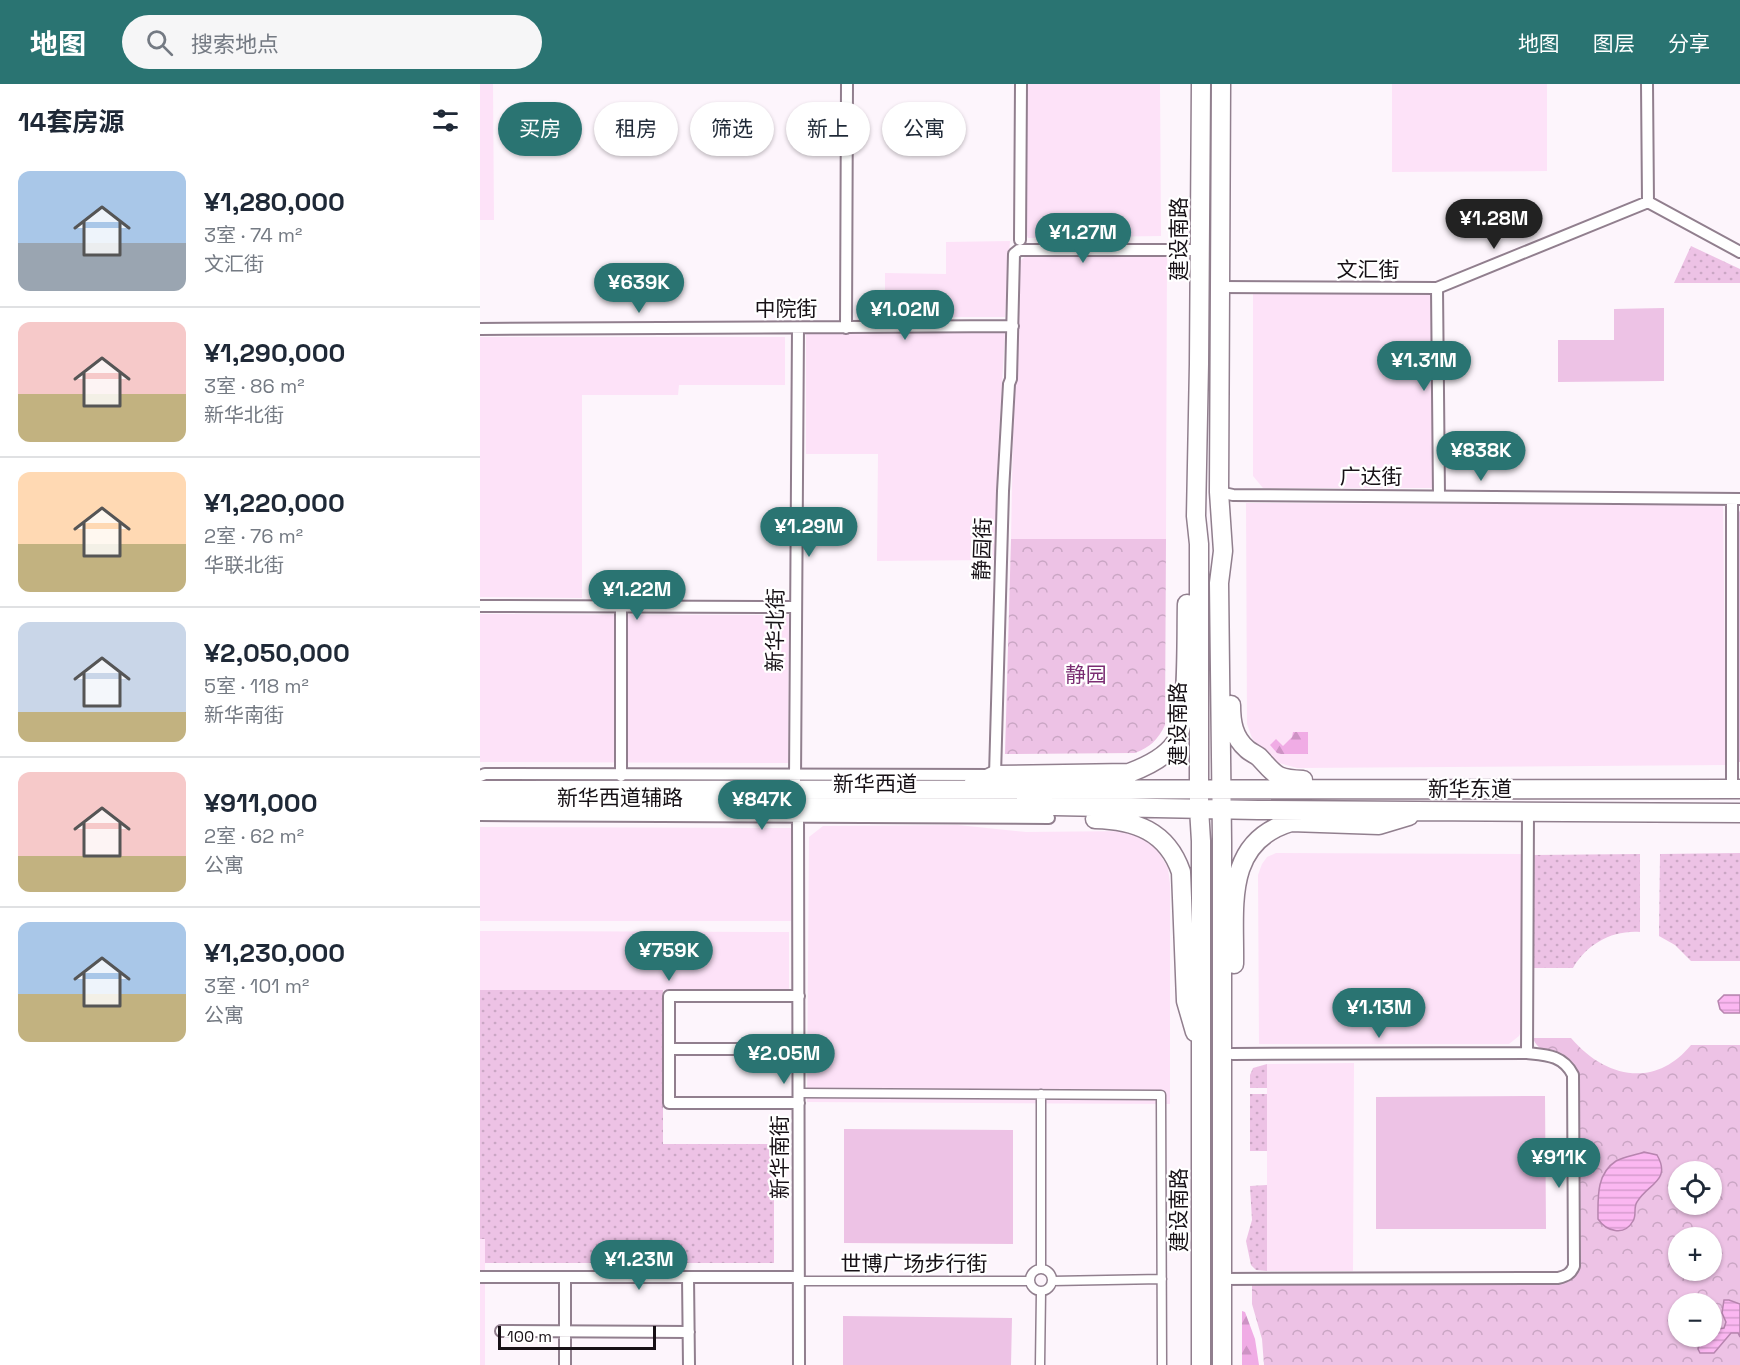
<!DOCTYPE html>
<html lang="zh">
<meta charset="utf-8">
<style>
body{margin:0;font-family:"Space Grotesk","Noto Sans SC",sans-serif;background:#f6f6f7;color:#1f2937;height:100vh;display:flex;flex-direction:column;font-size:22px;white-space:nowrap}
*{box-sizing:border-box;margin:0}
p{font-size:20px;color:#747a83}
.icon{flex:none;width:33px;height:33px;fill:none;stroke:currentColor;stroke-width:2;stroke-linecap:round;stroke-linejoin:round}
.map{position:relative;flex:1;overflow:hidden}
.drawer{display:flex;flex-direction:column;background:#fff;width:480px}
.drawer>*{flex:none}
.hud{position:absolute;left:18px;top:18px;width:570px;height:54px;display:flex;gap:12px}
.tools{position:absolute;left:1188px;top:1077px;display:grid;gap:12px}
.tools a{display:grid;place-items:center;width:54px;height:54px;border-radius:50%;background:#fff;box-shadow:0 2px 4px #0004;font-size:30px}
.scale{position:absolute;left:18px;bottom:15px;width:158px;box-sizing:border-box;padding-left:6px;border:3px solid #171116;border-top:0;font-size:16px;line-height:21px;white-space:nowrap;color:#171116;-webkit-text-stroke:4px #fff;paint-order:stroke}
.price{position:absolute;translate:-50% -51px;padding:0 14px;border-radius:21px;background:#2a7472;color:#fff;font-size:20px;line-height:39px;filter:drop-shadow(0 2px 3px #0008)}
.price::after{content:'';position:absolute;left:50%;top:36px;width:18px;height:14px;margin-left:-9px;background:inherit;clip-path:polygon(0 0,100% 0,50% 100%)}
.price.selected{background:#222;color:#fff}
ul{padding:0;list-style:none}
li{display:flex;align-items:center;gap:18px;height:150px;padding:0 18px}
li+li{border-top:2px solid #e0e1e3}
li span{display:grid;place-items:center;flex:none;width:168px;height:120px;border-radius:12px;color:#555}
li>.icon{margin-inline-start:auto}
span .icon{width:72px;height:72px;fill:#fffc;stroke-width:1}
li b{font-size:26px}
h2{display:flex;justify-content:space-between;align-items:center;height:72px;padding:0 18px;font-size:26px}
.tag{padding:0 21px;border-radius:27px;background:#fff;box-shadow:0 2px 4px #0004;font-size:21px;line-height:54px}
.tag.selected{background:#2a7472;color:#fff}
header{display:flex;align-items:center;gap:36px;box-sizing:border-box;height:84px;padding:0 30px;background:#2a7472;color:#fff}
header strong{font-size:28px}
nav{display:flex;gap:33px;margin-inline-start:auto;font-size:21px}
.search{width:420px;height:54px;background:#f6f6f7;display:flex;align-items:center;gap:15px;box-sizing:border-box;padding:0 21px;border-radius:33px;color:#747a83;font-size:22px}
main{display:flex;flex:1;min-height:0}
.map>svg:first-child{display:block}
.built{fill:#fde2f8}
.grass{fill:url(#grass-dots)}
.forest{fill:url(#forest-firs)}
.park{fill:url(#park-crowns);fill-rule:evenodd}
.garden{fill:#edc2e5}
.water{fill:url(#water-rules);stroke:#b785af;stroke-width:1.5}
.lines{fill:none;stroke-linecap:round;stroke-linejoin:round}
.pedestrian-casing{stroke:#917f8e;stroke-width:11}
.minor-casing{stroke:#917f8e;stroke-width:14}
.primary-casing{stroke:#917f8e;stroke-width:21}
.pedestrian{stroke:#fff;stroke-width:8}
.minor{stroke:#fff;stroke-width:10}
.primary{stroke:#fff;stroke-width:18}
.labels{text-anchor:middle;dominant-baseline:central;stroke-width:4.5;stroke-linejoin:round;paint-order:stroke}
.street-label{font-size:21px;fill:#171116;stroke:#fff}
.park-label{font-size:21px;fill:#7b2e73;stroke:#fff}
</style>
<header>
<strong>地图</strong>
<div class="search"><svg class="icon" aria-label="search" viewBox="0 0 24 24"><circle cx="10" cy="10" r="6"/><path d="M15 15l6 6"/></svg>搜索地点</div>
<nav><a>地图</a><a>图层</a><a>分享</a></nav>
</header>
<main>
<section class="drawer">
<h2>14套房源<svg class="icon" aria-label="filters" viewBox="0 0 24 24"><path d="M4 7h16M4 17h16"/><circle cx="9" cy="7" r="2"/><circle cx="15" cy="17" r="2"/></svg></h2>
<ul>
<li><span style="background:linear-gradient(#a9c7e8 60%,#9aa5b1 0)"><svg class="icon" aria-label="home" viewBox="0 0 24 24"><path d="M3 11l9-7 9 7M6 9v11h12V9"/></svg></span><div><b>¥1,280,000</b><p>3室 · 74 m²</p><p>文汇街</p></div></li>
<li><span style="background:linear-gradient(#f6c9c9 60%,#c2b280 0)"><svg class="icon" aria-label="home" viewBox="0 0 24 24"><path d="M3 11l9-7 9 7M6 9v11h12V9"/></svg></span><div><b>¥1,290,000</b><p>3室 · 86 m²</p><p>新华北街</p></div></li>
<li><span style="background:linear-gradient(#ffd9b3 60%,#c2b280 0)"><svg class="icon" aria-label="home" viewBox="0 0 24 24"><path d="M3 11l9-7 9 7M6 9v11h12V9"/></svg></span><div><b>¥1,220,000</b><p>2室 · 76 m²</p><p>华联北街</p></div></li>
<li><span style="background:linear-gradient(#c9d6e8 75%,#c2b280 0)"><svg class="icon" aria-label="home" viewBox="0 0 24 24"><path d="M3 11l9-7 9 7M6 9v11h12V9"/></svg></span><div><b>¥2,050,000</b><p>5室 · 118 m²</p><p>新华南街</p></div></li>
<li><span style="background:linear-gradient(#f6c9c9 70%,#c2b280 0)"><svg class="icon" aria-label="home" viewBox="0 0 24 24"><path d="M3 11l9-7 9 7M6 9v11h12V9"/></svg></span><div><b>¥911,000</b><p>2室 · 62 m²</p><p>公寓</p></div></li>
<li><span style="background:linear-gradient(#a9c7e8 60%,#c2b280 0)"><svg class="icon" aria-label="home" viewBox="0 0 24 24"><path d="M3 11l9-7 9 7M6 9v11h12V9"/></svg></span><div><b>¥1,230,000</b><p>3室 · 101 m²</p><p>公寓</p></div></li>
</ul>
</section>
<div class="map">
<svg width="1260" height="1281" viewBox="0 0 1260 1281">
<defs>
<pattern id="grass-dots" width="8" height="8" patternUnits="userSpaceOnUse" patternTransform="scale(1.5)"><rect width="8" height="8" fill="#edc2e5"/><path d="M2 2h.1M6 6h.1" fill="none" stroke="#caa6c4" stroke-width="1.8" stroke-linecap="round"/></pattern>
<pattern id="forest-firs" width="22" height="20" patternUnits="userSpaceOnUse" patternTransform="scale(1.5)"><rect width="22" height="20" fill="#f0ace5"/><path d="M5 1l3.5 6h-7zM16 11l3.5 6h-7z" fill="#cd93c4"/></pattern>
<pattern id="park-crowns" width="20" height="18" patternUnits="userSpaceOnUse" patternTransform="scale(1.5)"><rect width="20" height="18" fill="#edc2e5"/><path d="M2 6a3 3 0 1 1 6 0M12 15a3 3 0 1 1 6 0" fill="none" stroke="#caa6c4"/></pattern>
<pattern id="water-rules" width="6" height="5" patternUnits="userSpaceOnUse" patternTransform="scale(1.5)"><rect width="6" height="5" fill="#fbb7f1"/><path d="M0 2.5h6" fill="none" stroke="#d69cce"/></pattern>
</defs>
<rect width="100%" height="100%" fill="#fdf5fc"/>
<!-- built -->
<path class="built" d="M0,0H13L14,136H0Z
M545,0H680L681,152L548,154L544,144Z
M912,0H1067V87L912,88Z
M530,157L525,233H405V189L466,190V158Z
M687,169L686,455H531L534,292L540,177L548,170Z
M773,208H955V404H783L773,392Z
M326,249H525L519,350L517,476L397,477L398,370H326Z
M0,253H305V301H199L198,311H102V514L0,513Z
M766,419L1243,421L1246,681L817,684L799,679L782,666L772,654L767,640Z
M0,530L309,531L308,679L0,678Z
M478,741L546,748L648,747L656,748L675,762L688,784L690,800V1020L327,1018L329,753L343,742Z
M0,743L312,744L311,837H0Z
M796,769L1041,770L1042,945L1039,952L1029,960H779L778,791L782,780L787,773Z
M0,847L309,848V907L0,906Z
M874,979L873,1187H787V980Z
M0,1155H5V1281H0Z"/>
<!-- grass -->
<path class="grass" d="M1211,162L1260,185V199H1194Z
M1260,769V877H1211L1195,861L1179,852L1180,770Z
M1160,770V848C1132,846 1107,860 1093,884H1053V771Z
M0,906H183V1060H294V1179H5V1155H0Z
M787,980V1004H770V991L773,984Z
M770,1010H787V1067H770Z
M787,1101V1187L776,1186L771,1181L766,1157L772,1136L770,1102Z"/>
<!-- forest -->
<path class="forest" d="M813,648H828V670H801L797,669L790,661L796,655L803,662L812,653Z
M762,1227L765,1228L775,1255L779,1281H762Z"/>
<!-- park -->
<path class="park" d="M1260,426V678H1259L1257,433Z
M531,455H686L685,641C678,656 670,663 655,669L525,670Z
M1053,954H1091C1125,994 1175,1005 1211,961H1260V1281H784L782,1255L772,1220V1201L1081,1200L1089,1197L1098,1187V989C1094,982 1090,975 1082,971C1070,965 1058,969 1053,954ZM1198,1088H1232V1120H1198ZM1198,1154H1232V1186H1198ZM1198,1220H1232V1252H1198Z"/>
<!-- garden -->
<path class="garden" d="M1184,224V297L1078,298V256H1134V225Z
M1065,1012L1066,1145H896V1013Z
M364,1045L533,1046V1160L364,1159Z
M363,1232L532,1234L531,1281H363Z"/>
<!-- water -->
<path class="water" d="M1244,911H1260V929H1244L1240,925L1238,917Z
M1164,1068L1177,1071C1192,1097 1167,1100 1157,1118C1153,1124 1157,1131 1153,1137C1144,1153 1126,1147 1118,1135C1118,1114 1116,1090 1136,1077C1144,1073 1156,1071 1164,1068Z
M1244,1216H1249L1260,1220V1253L1258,1249H1251L1234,1269H1220L1218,1265L1220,1259V1253L1232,1252V1246L1244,1244L1246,1238L1242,1229Z"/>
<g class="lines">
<!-- pedestrian casing -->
<g class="pedestrian-casing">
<path id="pedestrian" d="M319,1009L681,1011L682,1281
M561,1010V1185
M550 1196a11 11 0 1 1 22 0a11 11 0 1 1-22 0Z
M319,1197H549
M572,1197L682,1195
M560,1281L561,1208"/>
</g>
<!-- minor casing -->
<g class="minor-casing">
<path id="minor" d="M1167,0L1168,118
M540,156L541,0
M739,203L957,204L1168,118L1260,168
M957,204L959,412
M366,244L367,0
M0,245L533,242
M739,408L753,411L1260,415
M0,522L314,523
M0,692L5,690L515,691L523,407L529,300L531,295L534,170L539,166H720
M141,692V523
M315,696L318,244
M1252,705V415
M318,728L319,1281
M0,731L569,734
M319,912H189V1019H319
M189,965H319
M752,970L1047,969
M0,1193H319
M208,1193L209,1281
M742,1195L1078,1194C1086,1192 1091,1190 1094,1182L1093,991C1083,971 1066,971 1047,969L1048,727
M21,1247L209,1248
M85,1281V1193"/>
</g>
<!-- primary casing -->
<g class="primary-casing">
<path id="primary" d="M741,0L739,408L743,467L739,499L742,757V1281
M751,621C751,637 753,653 767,665C770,668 775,670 779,673C796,691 795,695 823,696
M492,702L515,691L649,689C665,683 685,674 695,659C709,640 706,548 707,520
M0,706L1260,705
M0,722L529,721L778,726L1260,729
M615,735C655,736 687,747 701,788L706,917L715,948
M754,880C755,824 743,758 811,738L899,741L929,732
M721,1281V757L719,724V460L716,432L719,280L721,0"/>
</g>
<!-- pedestrian -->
<use href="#pedestrian" class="pedestrian"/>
<!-- minor -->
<use href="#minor" class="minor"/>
<!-- primary -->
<use href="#primary" class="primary"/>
</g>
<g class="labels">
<!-- street labels -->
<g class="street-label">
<text transform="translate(698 155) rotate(-90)">建设南路</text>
<text x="888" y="185">文汇街</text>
<text x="306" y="224">中院街</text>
<text x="891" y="392">广达街</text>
<text transform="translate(502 465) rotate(-88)">静园街</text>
<text transform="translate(295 546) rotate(-89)">新华北街</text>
<text transform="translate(697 640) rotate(-90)">建设南路</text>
<text x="395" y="699">新华西道</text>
<text x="990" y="704">新华东道</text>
<text x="140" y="713">新华西道辅路</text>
<text transform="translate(299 1073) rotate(-90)">新华南街</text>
<text transform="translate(698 1126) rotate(-90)">建设南路</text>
<text x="434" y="1179">世博广场步行街</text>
</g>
<!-- park labels -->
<g class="park-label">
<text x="606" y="590">静园</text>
</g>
</g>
</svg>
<div class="tools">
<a><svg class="icon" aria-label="locate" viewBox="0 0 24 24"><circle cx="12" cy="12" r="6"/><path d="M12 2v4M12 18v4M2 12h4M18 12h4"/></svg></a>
<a>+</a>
<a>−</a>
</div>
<div class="scale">100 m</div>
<b class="price selected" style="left:1014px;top:166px">¥1.28M</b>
<b class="price" style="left:603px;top:180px">¥1.27M</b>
<b class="price" style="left:159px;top:230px">¥639K</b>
<b class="price" style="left:425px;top:257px">¥1.02M</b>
<b class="price" style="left:944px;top:308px">¥1.31M</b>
<b class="price" style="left:1001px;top:398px">¥838K</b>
<b class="price" style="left:329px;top:474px">¥1.29M</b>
<b class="price" style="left:157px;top:537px">¥1.22M</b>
<b class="price" style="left:282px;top:747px">¥847K</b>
<b class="price" style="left:189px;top:898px">¥759K</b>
<b class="price" style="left:899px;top:955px">¥1.13M</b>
<b class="price" style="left:304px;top:1001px">¥2.05M</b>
<b class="price" style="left:1079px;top:1105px">¥911K</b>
<b class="price" style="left:159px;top:1207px">¥1.23M</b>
<div class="hud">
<a class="tag selected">买房</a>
<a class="tag">租房</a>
<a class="tag">筛选</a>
<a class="tag">新上</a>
<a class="tag">公寓</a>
</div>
</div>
</main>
